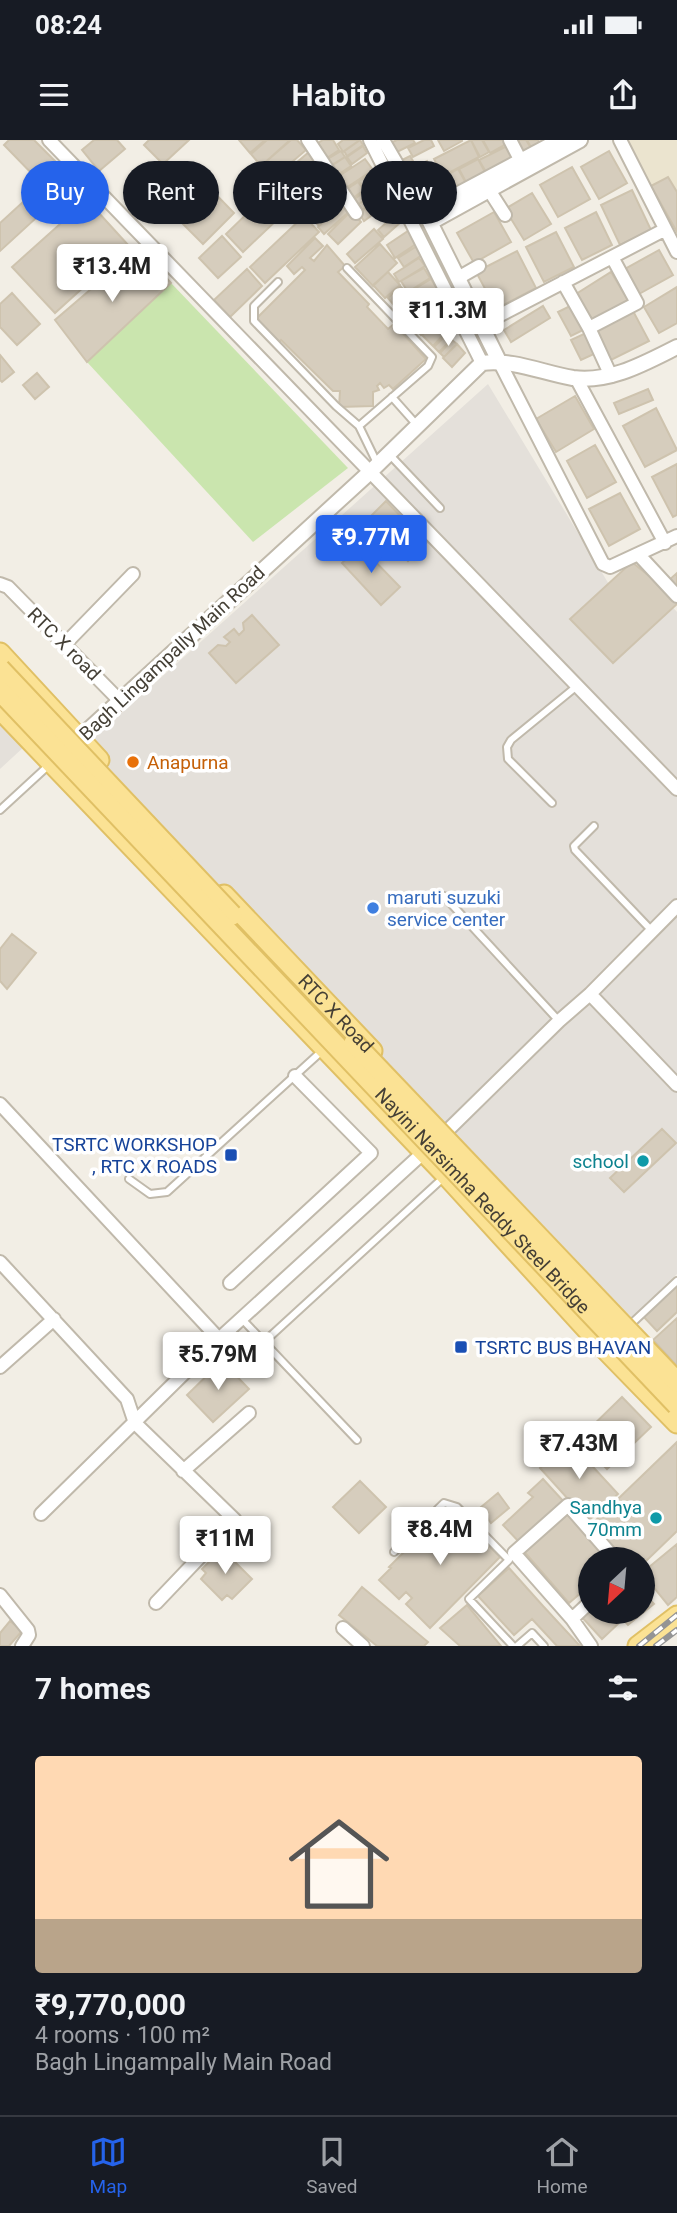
<!DOCTYPE html>
<meta charset="utf-8">
<style>
body{margin:0;font-family:Roboto,sans-serif;background:#242831;color:#f1f3f6;height:100vh;display:flex;flex-direction:column;font-size:26px;white-space:nowrap}
*{box-sizing:border-box;margin:0}
p{font-size:23px;color:#9ea1a6}
.icon{flex:none;width:38px;height:38px;fill:none;stroke:currentColor;stroke-width:2;stroke-linecap:round;stroke-linejoin:round}
.map{position:relative;height:1506px;overflow:hidden}
.panel{display:flex;flex-direction:column;background:#171b24;flex:1}
.panel>*{flex:none}
.top-card{position:absolute;left:21px;top:21px;width:635px;height:63px;display:flex;gap:14px}
.needle{width:46px;rotate:206deg}
.buttons{position:absolute;left:578px;top:1407px;display:grid;gap:14px}
.buttons a{display:grid;place-items:center;width:77px;height:77px;border-radius:50%;background:#171b24;box-shadow:0 2px 5px #0004;font-size:35px}
.price{position:absolute;translate:-50% -60px;padding:0 16px;border-radius:7px;background:#fff;color:#222;font-size:23px;line-height:46px;filter:drop-shadow(0 2px 4px #0008)}
.price::after{content:'';position:absolute;left:50%;top:42px;width:21px;height:16px;margin-left:-10px;background:inherit;clip-path:polygon(0 0,100% 0,50% 100%)}
.price.selected{background:#2563eb;color:#fff}
ul{padding:0;list-style:none}
li{display:grid;align-content:center;gap:14px;height:371px;padding:0 35px}
li span{display:grid;place-items:center;height:217px;border-radius:7px;color:#555}
li>.icon{margin-inline-start:auto}
span .icon{width:126px;height:126px;fill:#fffc;stroke-width:1}
li b{font-size:30px}
h2{display:flex;justify-content:space-between;align-items:center;height:84px;padding:0 35px;font-size:30px}
.pill{padding:0 24px;border-radius:32px;background:#171b24;box-shadow:0 2px 5px #0004;font-size:24px;line-height:63px}
.pill.selected{background:#2563eb;color:#fff}
.status{display:flex;justify-content:space-between;align-items:center;height:49px;padding:0 35px;background:#171b24;direction:ltr}
.status svg{height:19px;fill:currentColor}
header{display:flex;justify-content:space-between;align-items:center;height:91px;padding:0 35px;background:#171b24;font-size:32px;font-weight:600}
.tabs{display:flex;justify-content:space-around;align-items:center;height:98px;border-top:2px solid #363941;background:#171b24;font-size:19px;color:#9ea1a6}
.tabs a{display:grid;justify-items:center;gap:4px}
.tabs .selected{color:#2563eb}
.map>svg:first-child{display:block}
.industrial{fill:#e4e0da}
.education{fill:#ebe4cf}
.green{fill:#cae5ae}
.building{fill:#d6cdbd;stroke:#cec3ae;stroke-width:2}
.lines{fill:none;stroke-linecap:round;stroke-linejoin:round}
.service-casing{stroke:#c0b9ab;stroke-width:10}
.minor-casing{stroke:#c0b9ab;stroke-width:16}
.tertiary-casing{stroke:#c0b9ab;stroke-width:18}
.primary-casing{stroke:#e0c065;stroke-width:23}
.service{stroke:#fff;stroke-width:6}
.minor{stroke:#fff;stroke-width:12}
.tertiary{stroke:#fff;stroke-width:14}
.primary{stroke:#fbe294;stroke-width:19}
.rail-casing{stroke:#949494;stroke-width:6}
.rail{stroke:#fff;stroke-width:3.5;stroke-dasharray:10;stroke-linecap:butt}
.primary-bridge-casing{stroke:#e0c065;stroke-width:23;stroke-linecap:butt}
.primary-bridge{stroke:#fbe294;stroke-width:19}
.food-dot{fill:#e8710a;stroke:#fff;stroke-width:2.5}
.shop-dot{fill:#3f7fe0;stroke:#fff;stroke-width:2.5}
.transit-dot{fill:#1a4fb4;stroke:#fff;stroke-width:2.5}
.culture-dot{fill:#0f9aa8;stroke:#fff;stroke-width:2.5}
.labels{text-anchor:middle;dominant-baseline:central;stroke-width:7;stroke-linejoin:round;paint-order:stroke}
.street-label{font-size:19px;fill:#443f35;stroke:#fff}
.food-label{font-size:19px;fill:#c56008;stroke:#fff;text-anchor:start}
.shop-label{font-size:19px;fill:#366cbe;stroke:#fff;text-anchor:start}
.transit-label{font-size:19px;fill:#164399;stroke:#fff;text-anchor:end}
.culture-label{font-size:19px;fill:#0d838f;stroke:#fff;text-anchor:end}
</style>
<div class="status"><b>08:24</b><svg viewBox="0 0 49 12"><path d="M0 12V9h3v3zM5 12V6h3v6zM10 12V3h3v9zM15 12V0h3v12zM26 1h20v11H26zM47 4h2v5h-2z"/></svg></div>
<header><svg class="icon" aria-label="menu" viewBox="0 0 24 24"><path d="M4 6h16M4 12h16M4 18h16"/></svg>Habito<svg class="icon" aria-label="share" viewBox="0 0 24 24"><path d="M12 15V3M7 8l5-5 5 5M5 13v7h14v-7"/></svg></header>
<div class="map">
<svg width="677" height="1506" viewBox="0 0 677 1506">
<rect width="100%" height="100%" fill="#f2eee5"/>
<!-- industrial -->
<path class="industrial" d="M488,244L610,446L641,432L677,472V1134L631,1177L172,697L87,604Z
M0,577L26,605L0,629Z"/>
<!-- education -->
<path class="education" d="M621,0H677V96Z"/>
<!-- green -->
<path class="green" d="M171,143L348,328L253,402L87,222Z"/>
<!-- building -->
<path class="building" d="M9,0H34L60,26L42,44L4,5Z
M94,0H117L125,9L99,31L82,10Z
M149,0H189L163,24L144,5Z
M239,0H265L250,13Z
M267,0H290L261,26L251,14Z
M291,0H297L306,10L272,39L261,26Z
M323,0H333L339,10L327,18L318,3Z
M343,0H360L343,12L338,4Z
M360,0L363,5L347,16L344,11Z
M397,0H413L415,3L395,13L390,3Z
M424,0H431L434,6L413,17L408,8Z
M438,0H462V1L444,11Z
M471,0L479,17L443,36L434,19Z
M471,0H482L489,12L480,17Z
M483,0H504L506,4L490,13Z
M518,0H526L531,8L522,14L515,1Z
M527,0H538L541,6L533,11Z
M509,5L515,18L486,32L479,20Z
M363,6L367,13L352,24L347,17Z
M341,11L345,17L330,26L326,20Z
M609,11L627,43L599,59L581,27Z
M309,12L320,25L315,30L312,27L300,38L301,40L286,51L276,40Z
M410,16L416,26L407,30L402,20Z
M345,17L351,26L336,36L330,27Z
M365,19L373,30L346,48L339,36Z
M478,19L485,32L466,42L459,29Z
M427,21L436,39L416,49L407,31Z
M321,26L329,40L298,67L287,55Z
M572,27L590,59L558,77L540,45Z
M458,29L466,43L444,54L437,41Z
M63,31L80,49L64,64L47,46Z
M375,31L381,41L365,50L359,41Z
M198,36L234,73L203,104L166,67Z
M668,37L677,52V92L651,46Z
M330,42L337,52L310,76L302,67Z
M358,42L364,50L353,58L347,49Z
M381,42L385,48L371,57L367,51Z
M435,42L442,55L424,64L418,51Z
M276,45L297,67L285,79L264,56Z
M385,49L389,55L376,64L372,59Z
M632,50L651,90L620,105L601,65Z
M365,51L369,57L356,66L352,61Z
M34,52L48,67L0,111V83Z
M338,53L346,62L319,86L311,77Z
M532,53L551,84L524,100L505,69Z
M369,57L373,63L360,71L356,66Z
M389,57L394,63L381,72L376,65Z
M263,58L281,76L243,112L226,94Z
M87,60L129,106L55,173L12,127Z
M345,63L351,70L324,94L318,87Z
M374,63L379,70L364,81L359,73Z
M391,65L397,73L387,81L381,74Z
M351,71L361,82L338,104L328,94Z
M494,72L511,102L474,123L457,93Z
M596,72L612,105L582,120L565,88Z
M395,75L401,82L384,97L378,90Z
M304,76L319,92L265,143L250,127Z
M374,89L383,99L355,123L347,114Z
M408,91L416,104L395,118L387,105Z
M556,92L574,127L544,142L526,107Z
M222,96L241,117L218,138L199,118Z
M315,98L323,106L310,118L314,121L327,105L345,126L338,132L369,164L367,167L388,189L394,184L426,219L393,249L389,245L384,248L380,243L377,246L379,250L373,252V266L339,267L340,251H333L281,200L278,203L255,180L305,130L302,127L294,134L287,126Z
M380,104L397,123L373,146L355,127Z
M417,106L422,115L404,127L398,118Z
M139,108L171,143L87,222L55,180Z
M659,110L673,135L639,154L625,129Z
M517,111L536,148L496,169L476,132Z
M419,118L425,126L399,142L394,134Z
M448,122L457,139L448,144L439,126Z
M424,128L430,138L408,152L401,141Z
M247,129L262,146L230,177L214,160Z
M388,132L400,145L385,158L373,145Z
M611,132L628,160L593,181L576,154Z
M431,139L437,149L417,161L411,151Z
M400,146L411,157L398,170L388,158Z
M677,147V183L659,193L644,167Z
M437,150L440,157L424,167L418,161Z
M460,152L467,166L459,170L452,156Z
M12,153L40,184L17,205L0,187V164Z
M411,158L416,163L404,175L399,170Z
M440,158L445,167L431,174L424,168Z
M417,163L423,169L410,182L404,176Z
M572,165L585,189L571,196L558,172Z
M543,166L550,178L511,202L504,190Z
M470,167L478,183L468,188L460,172Z
M446,168L450,176L439,182L431,175Z
M423,170L429,175L416,188L410,182Z
M633,171L649,201L611,220L596,190Z
M429,176L434,182L421,195L416,189Z
M434,183L445,193L433,206L422,195Z
M475,187L483,204L477,207L469,189Z
M586,193L596,213L581,220L571,200Z
M447,194L452,199L439,212L434,207Z
M452,200L457,204L444,217L440,213Z
M457,204L465,213L452,227L443,218Z
M0,215L14,232L2,242L0,240Z
M37,233L49,247L35,259L23,245Z
M648,249L653,260L619,274L614,263Z
M575,256L594,289L556,312L536,279Z
M656,268L677,310L645,327L623,286Z
M595,305L616,342L587,358L567,321Z
M677,324V375L673,377L652,337Z
M620,353L640,389L609,406L589,369Z
M386,361L426,403L408,421L368,379Z
M360,406L400,447L381,465L342,423Z
M632,422L677,459V464L613,523L570,479Z
M677,433V451L668,441Z
M252,475L279,505L236,543L209,513L218,505L226,506L230,502L224,497L234,489L239,495L244,490L243,483Z
M12,794L36,813L7,849L0,841V809Z
M662,989L676,1003L624,1052L610,1038Z
M677,1144V1172L657,1191L643,1176Z
M677,1178V1226L653,1200Z
M222,1221L249,1249L213,1282L187,1255Z
M622,1257L651,1287L607,1329L578,1300Z
M569,1301L618,1354L588,1381L540,1328Z
M677,1302V1391L642,1425V1419H625L591,1385Z
M543,1339L565,1363L521,1404L503,1385L533,1357L528,1353Z
M360,1341L386,1367L359,1393L333,1367Z
M498,1353L509,1368L491,1383L480,1368Z
M449,1367L474,1391L469,1395L474,1400L478,1395L500,1417L430,1488L406,1464L412,1458L406,1452L399,1459L379,1440L391,1428L389,1427Z
M566,1371L607,1419H590V1445L569,1463L521,1408Z
M677,1404V1457L668,1465L642,1433Z
M222,1409L252,1439L232,1459L227,1455L222,1460L201,1439L206,1433L202,1429Z
M509,1428L543,1466L580,1506H557L532,1479L514,1495L478,1456Z
M362,1447L428,1502L424,1506H377L339,1475Z
M642,1451L654,1464L628,1485L616,1472H642Z
M467,1465L501,1506H460L440,1488Z
M590,1466V1472H610L620,1482L602,1499L580,1475Z
M10,1481L22,1491L9,1506H0V1493Z"/>
<g class="lines">
<!-- service casing -->
<g class="service-casing">
<path id="service" d="M347,128L432,217L428,226L359,286L377,323
M278,142L254,166V181L336,266L359,286
M392,257L416,284
M389,314L440,368
M552,663L508,619L507,607L511,600L577,546
M0,670L49,625
M594,686L574,706L575,710L652,791
M444,756L559,881
M129,1039L150,1054L167,1052L323,910
M241,1178L357,1300
M631,1184L677,1141
M264,1202L443,1038
M394,1412L444,1363L457,1367L509,1420L469,1459L513,1506
M517,1506L532,1493L544,1506"/>
</g>
<!-- minor casing -->
<g class="minor-casing">
<path id="minor" d="M49,0L677,649
M308,0L356,73
M370,0L482,223
M383,0L425,72
M510,0L524,27
M620,0L677,112
M489,50L505,75
M458,138L479,126
M563,142L589,188L611,236
M481,185L664,90
M589,188L637,163L612,117
M499,221L603,424L610,427L638,414L677,456
M576,238L665,403
M638,414L677,396
M0,444L8,447L120,561
M65,504L133,434
M590,854L677,945
M0,964L219,1199
M0,1122L127,1259L135,1283L235,1380L156,1463
M230,1143L371,1013L295,936
M0,1227L54,1179
M183,1331L249,1273
M41,1374L219,1199L447,991L559,881L590,854L677,766
M0,1455L28,1490L29,1495L22,1506
M572,1479L590,1462
M343,1488L363,1506
M591,1506L572,1479L514,1413L568,1365L615,1419"/>
</g>
<!-- tertiary casing -->
<g class="tertiary-casing">
<path id="tertiary" d="M431,82L580,0
M499,221L425,72L560,0
M73,604L370,332L482,223C513,219 543,233 573,238C610,243 645,223 677,207"/>
</g>
<!-- primary casing -->
<g class="primary-casing">
<g id="primary">
<path d="M0,513L99,620"/>
<path d="M0,569L446,1035L603,1207L677,1283"/>
<path id="s1" d="M224,755L372,911"/>
<path d="M638,1506L677,1476"/>
</g>
</g>
<!-- service -->
<use href="#service" class="service"/>
<!-- minor -->
<use href="#minor" class="minor"/>
<!-- tertiary -->
<use href="#tertiary" class="tertiary"/>
<!-- primary -->
<use href="#primary" class="primary"/>
<!-- rail casing -->
<g class="rail-casing">
<path id="rail" d="M639,1506L677,1475
M656,1506L677,1490"/>
</g>
<!-- rail -->
<use href="#rail" class="rail"/>
<!-- primary-bridge casing -->
<g class="primary-bridge-casing">
<g id="primary-bridge">
<path d="M0,529L232,775"/>
<path id="s2" d="M0,551L677,1265"/>
<path d="M354,903L677,1242"/>
</g>
</g>
<!-- primary-bridge -->
<use href="#primary-bridge" class="primary-bridge"/>
</g>
<!-- markers -->
<circle class="food-dot" cx="133" cy="622" r="7"/>
<circle class="shop-dot" cx="373" cy="768" r="7"/>
<g class="transit-dot">
<rect x="224" y="1008" width="14" height="14" rx="3.5"/>
<rect x="454" y="1200" width="14" height="14" rx="3.5"/>
</g>
<g class="culture-dot">
<circle cx="643" cy="1021" r="7"/>
<circle cx="656" cy="1378" r="7"/>
</g>
<g class="labels">
<!-- street labels -->
<g class="street-label">
<text transform="translate(64 504) rotate(45)">RTC X road</text>
<text transform="translate(172 513) rotate(-43)">Bagh Lingampally Main Road</text>
<text stroke="none"><textPath href="#s1" startOffset="163">RTC X Road</textPath></text>
<text stroke="none"><textPath href="#s2" startOffset="702">Nayini Narsimha Reddy Steel Bridge</textPath></text>
</g>
<!-- food labels -->
<g class="food-label">
<text x="147" y="622">Anapurna</text>
</g>
<!-- shop labels -->
<g class="shop-label">
<text x="387" y="757">maruti suzuki<tspan x="387" dy="22">service center</tspan></text>
</g>
<!-- transit labels -->
<g class="transit-label">
<text x="217" y="1004">TSRTC WORKSHOP<tspan x="217" dy="22">, RTC X ROADS</tspan></text>
<text x="475" y="1207" text-anchor="start">TSRTC BUS BHAVAN</text>
</g>
<!-- culture labels -->
<g class="culture-label">
<text x="629" y="1021">school</text>
<text x="642" y="1367">Sandhya<tspan x="642" dy="22">70mm</tspan></text>
</g>
</g>
</svg>
<div class="buttons">
<a><svg class="needle" viewBox="-14 -14 28 28"><path d="M0-13l5 13h-10z" fill="#e53935"/><path d="M0 13l5-13h-10z" fill="#9ea1a6"/></svg></a>
</div>
<b class="price" style="left:112px;top:164px">₹13.4M</b>
<b class="price" style="left:448px;top:208px">₹11.3M</b>
<b class="price selected" style="left:371px;top:435px">₹9.77M</b>
<b class="price" style="left:218px;top:1252px">₹5.79M</b>
<b class="price" style="left:579px;top:1341px">₹7.43M</b>
<b class="price" style="left:440px;top:1427px">₹8.4M</b>
<b class="price" style="left:225px;top:1436px">₹11M</b>
<div class="top-card">
<a class="pill selected">Buy</a>
<a class="pill">Rent</a>
<a class="pill">Filters</a>
<a class="pill">New</a>
</div>
</div>
<section class="panel">
<h2>7 homes<svg class="icon" aria-label="filters" viewBox="0 0 24 24"><path d="M4 7h16M4 17h16"/><circle cx="9" cy="7" r="2"/><circle cx="15" cy="17" r="2"/></svg></h2>
<ul>
<li><span style="background:linear-gradient(#ffd9b3 75%,#b9a48a 0)"><svg class="icon" aria-label="home" viewBox="0 0 24 24"><path d="M3 11l9-7 9 7M6 9v11h12V9"/></svg></span><div><b>₹9,770,000</b><p>4 rooms · 100 m²</p><p>Bagh Lingampally Main Road</p></div></li>
</ul>
</section>
<nav class="tabs">
<a class="selected"><svg class="icon" aria-label="map" viewBox="0 0 24 24"><path d="M3 6l6-2 6 2 6-2v14l-6 2-6-2-6 2zM9 4v14M15 6v14"/></svg>Map</a>
<a><svg class="icon" aria-label="saved" viewBox="0 0 24 24"><path d="M7 4h10v16l-5-4-5 4z"/></svg>Saved</a>
<a><svg class="icon" aria-label="home" viewBox="0 0 24 24"><path d="M3 11l9-7 9 7M6 9v11h12V9"/></svg>Home</a>
</nav>
